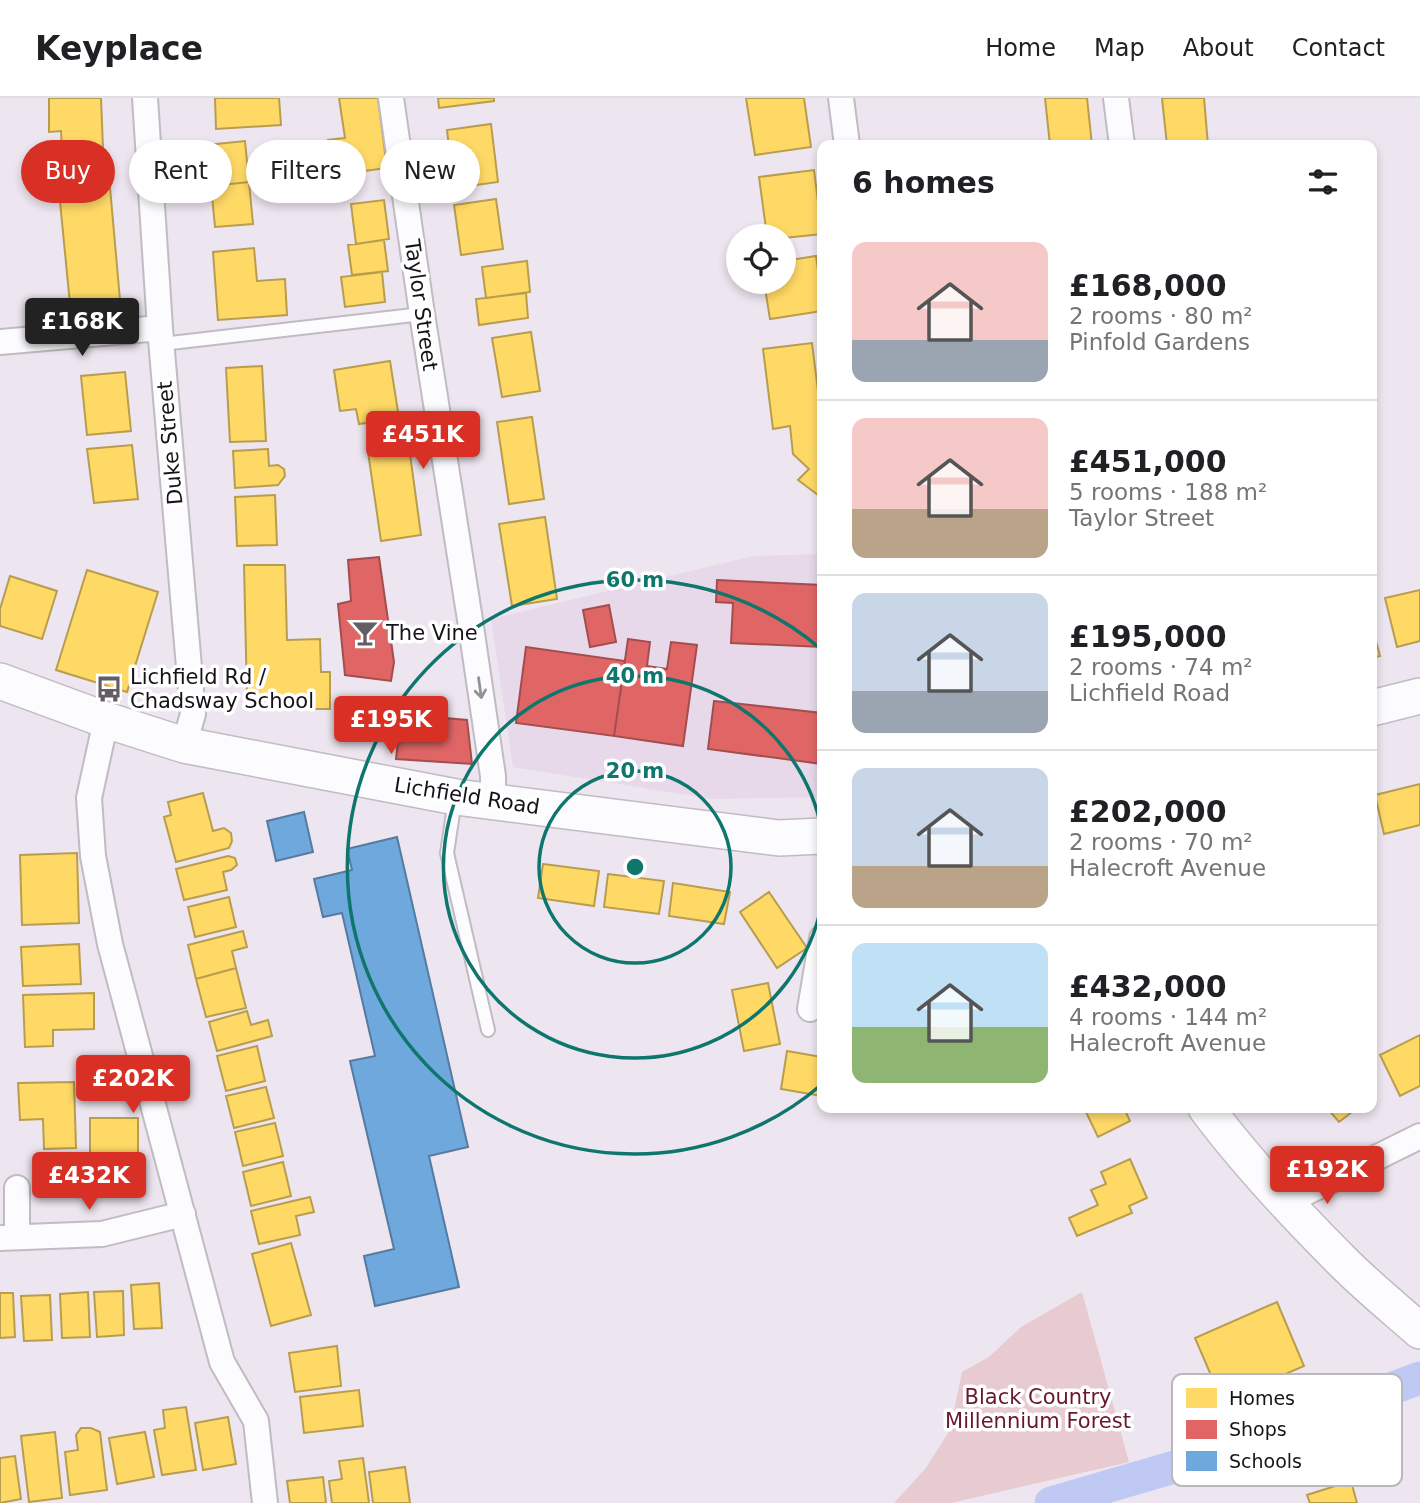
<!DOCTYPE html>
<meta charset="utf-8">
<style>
body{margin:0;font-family:"DejaVu Sans",sans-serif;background:#f6f6f6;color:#202124;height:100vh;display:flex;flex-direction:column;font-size:26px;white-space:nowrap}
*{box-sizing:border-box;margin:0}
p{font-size:23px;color:#757577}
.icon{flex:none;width:38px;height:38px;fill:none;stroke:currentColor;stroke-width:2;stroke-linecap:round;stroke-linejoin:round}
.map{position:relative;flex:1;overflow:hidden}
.details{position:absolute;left:817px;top:42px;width:560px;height:973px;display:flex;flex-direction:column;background:#fff;border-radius:14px;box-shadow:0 4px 10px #0003}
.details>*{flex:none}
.hud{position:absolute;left:21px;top:42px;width:665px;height:63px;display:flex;gap:14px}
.buttons{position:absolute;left:726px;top:126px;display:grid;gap:14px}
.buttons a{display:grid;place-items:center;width:70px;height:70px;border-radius:50%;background:#fff;box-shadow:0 4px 10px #0003;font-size:35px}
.price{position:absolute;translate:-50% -60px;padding:0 16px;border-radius:7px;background:#d93025;color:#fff;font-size:23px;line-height:46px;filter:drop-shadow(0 2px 4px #0008)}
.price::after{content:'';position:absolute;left:50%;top:42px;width:21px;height:16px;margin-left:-10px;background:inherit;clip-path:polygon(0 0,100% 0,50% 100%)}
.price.active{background:#222;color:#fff}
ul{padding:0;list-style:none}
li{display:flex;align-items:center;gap:21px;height:175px;padding:0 35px}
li+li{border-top:2px solid #e0e0e0}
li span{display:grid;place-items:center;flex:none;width:196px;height:140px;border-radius:14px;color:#555}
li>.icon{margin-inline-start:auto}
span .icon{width:84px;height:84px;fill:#fffc;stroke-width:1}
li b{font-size:30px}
h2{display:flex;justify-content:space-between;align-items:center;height:84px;padding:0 35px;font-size:30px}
.tag{padding:0 24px;border-radius:32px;background:#fff;box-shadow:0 4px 10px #0003;font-size:24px;line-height:63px}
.tag.active{background:#d93025;color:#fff}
header{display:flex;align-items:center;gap:42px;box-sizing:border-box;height:98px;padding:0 35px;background:#fff;border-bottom:2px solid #e0e0e0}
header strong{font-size:33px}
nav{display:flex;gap:38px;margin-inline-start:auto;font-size:24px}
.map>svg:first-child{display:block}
.built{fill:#e7d9ea}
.green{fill:#e8cad1}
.homes{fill:#ffd966;stroke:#b99d4f;stroke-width:2}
.shops{fill:#e06666;stroke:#a44d4f;stroke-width:2}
.schools{fill:#6fa8dc;stroke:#557ba1;stroke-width:2}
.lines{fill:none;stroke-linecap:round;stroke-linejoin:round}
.canal{stroke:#c0c9f4;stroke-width:33}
.lane-casing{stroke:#c1bbc2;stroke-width:16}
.street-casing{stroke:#c1bbc2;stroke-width:28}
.secondary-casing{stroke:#c1bbc2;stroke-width:38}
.lane{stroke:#fcfbfd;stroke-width:12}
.street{stroke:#fcfbfd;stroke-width:24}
.secondary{stroke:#fcfbfd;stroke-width:35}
.oneway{stroke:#959296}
.ring{fill:none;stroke:#0f766e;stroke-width:3.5}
.labels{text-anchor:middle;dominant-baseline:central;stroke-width:7;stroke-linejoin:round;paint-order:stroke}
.street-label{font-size:21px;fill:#171218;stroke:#fff}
.poi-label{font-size:21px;fill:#171218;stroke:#fff;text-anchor:start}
.park-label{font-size:21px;fill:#68182c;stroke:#fff}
.key{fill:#fff;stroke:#b9b8ba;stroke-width:2}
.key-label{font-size:19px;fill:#171218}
.centre{fill:#0f766e;stroke:#fff;stroke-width:3.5}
.ring-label{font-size:21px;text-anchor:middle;font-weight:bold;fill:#0f766e;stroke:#fff;stroke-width:7;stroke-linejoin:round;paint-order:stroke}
</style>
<header>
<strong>Keyplace</strong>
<nav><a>Home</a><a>Map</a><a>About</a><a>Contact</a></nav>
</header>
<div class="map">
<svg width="1420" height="1405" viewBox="0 0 1420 1405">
<rect width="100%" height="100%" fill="#ede5ef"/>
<!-- built -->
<path class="built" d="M822,456V699L712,701L513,669L491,521L753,458Z"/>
<!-- green -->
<path class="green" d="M1082,1194L1129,1364L951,1405H894L926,1370L950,1332L962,1274L989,1259L1021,1229Z"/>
<!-- homes -->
<path class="homes" d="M49,0H101L103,51L62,52L61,33L49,34Z
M215,0H279L281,27L216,31Z
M339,0H378L387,70L349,75L348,64L331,66L328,42L345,40Z
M438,0H494V3L439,10Z
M746,0H804L811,49L755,57Z
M1045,0H1087L1092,47H1050Z
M1162,0H1204L1208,47H1167Z
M491,26L498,84L454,90L447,32Z
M245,43L249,84L211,88L207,47Z
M814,72L822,136L784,140V138H767L759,79Z
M109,78L120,202L70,206L58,83Z
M249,84L253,126L215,129L211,88Z
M496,101L503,151L461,157L454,107Z
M384,102L389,141L356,146L351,106Z
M384,142L388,173L352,177L348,147Z
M254,150L257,183L285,181L287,217L218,222L213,154Z
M816,158L822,200V213L770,221L764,184H784V163Z
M527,163L530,194L486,200L482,169Z
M382,174L385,204L345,209L341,179Z
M526,195L528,220L479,227L476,201Z
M531,234L540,293L502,299L492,240Z
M812,245L822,325V400L798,382L809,371L793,356L790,328L773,331L763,251Z
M390,263L399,320L359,326L356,311L340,313L334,272Z
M262,268L266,343L230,344L226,270Z
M125,274L131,333L87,337L81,278Z
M532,319L544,401L509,406L497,324Z
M408,341L421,437L381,443L367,347Z
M132,347L138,401L94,405L87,351Z
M268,351L269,368L278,367L284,371L285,378L278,387L235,390L233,353Z
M275,397L277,447L237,448L235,399Z
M545,419L557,501L512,508L499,426Z
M244,467H285L287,542L320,541L321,574H330V611H309V598L247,599Z
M87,472L158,494L127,594L56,572Z
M10,478L57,493L42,541L0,528V511Z
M1420,492V543L1397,549L1385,500Z
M1372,528L1380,558L1372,560Z
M1420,686V727L1384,736L1375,697Z
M203,695L213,733L224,730L231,735L232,743L229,750L176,764L164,719L171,717L168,704Z
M77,755L79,825L22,827L20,757Z
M228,758L235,760L237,767L231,772L223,774L227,792L184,802L176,771Z
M543,766L599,773L594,808L538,800Z
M608,776L664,783L659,816L604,809Z
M673,785L730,794L724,826L669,818Z
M769,794L807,850L777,870L740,814Z
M229,799L236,829L195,839L188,809Z
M243,833L247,849L232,853L236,870L196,881L188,847Z
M79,846L81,886L23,888L21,849Z
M236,870L246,910L206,919L196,881Z
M768,885L780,946L744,953L732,892Z
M94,895V931L53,932V948L25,949L23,897Z
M247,913L251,927L268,922L272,938L217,953L209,924Z
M1420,937V988L1400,998L1380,957Z
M257,948L265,983L226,993L217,958Z
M787,953L822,959V998L781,991Z
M74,984L76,1050L44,1051L43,1021L20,1022L18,985Z
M266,989L274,1020L234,1030L226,998Z
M1084,1010H1124L1130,1023L1098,1039Z
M1327,1010H1357L1339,1024Z
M90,1020H138V1070H90Z
M275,1025L283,1058L243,1068L235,1034Z
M1130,1061L1147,1100L1129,1108L1132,1115L1077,1138L1069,1120L1098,1107L1091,1092L1106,1086L1101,1074Z
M283,1064L291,1098L251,1108L243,1074Z
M310,1099L314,1114L296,1118L300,1137L259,1146L251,1113Z
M291,1145L311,1217L271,1228L252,1156Z
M159,1185L162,1230L134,1231L131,1187Z
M123,1193L124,1237L97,1239L94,1194Z
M88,1194L90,1239L62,1240L60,1196Z
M0,1195H13L15,1239L0,1240Z
M50,1197L52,1242L24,1243L21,1198Z
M1277,1204L1304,1268L1222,1303L1195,1240Z
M337,1248L341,1288L295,1294L289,1255Z
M359,1292L363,1328L304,1335L300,1299Z
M186,1309L196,1372L162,1377L154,1332L165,1330L163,1312Z
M228,1319L236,1366L203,1372L195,1325Z
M81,1330H91L100,1334L107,1392L70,1397L65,1354L78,1352L76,1337Z
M55,1334L62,1400L29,1404L21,1338Z
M145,1334L154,1379L117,1386L109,1340Z
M15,1358L21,1401L0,1405V1360Z
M363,1360L369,1405H332L329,1383L342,1381L339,1363Z
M405,1369L410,1405H373L369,1374Z
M323,1379L326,1405H290L287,1383Z
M1351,1383L1357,1405H1310L1307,1397Z"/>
<!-- shops -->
<path class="shops" d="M379,459L394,564L391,583L345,577L338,506L351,503L348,462Z
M717,482L822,487V549L731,545L733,505L716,504Z
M609,507L616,544L590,549L583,512Z
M628,541L650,544L647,568L667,571L671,544L697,547L683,648L614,638Z
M526,549L625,563L614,638L516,625Z
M714,603L822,615V666L708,651Z
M401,616L467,622L472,666L396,661Z"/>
<!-- schools -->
<path class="schools" d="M304,714L313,754L276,763L267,723Z
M397,739L468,1049L429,1058L459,1189L375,1208L364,1158L394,1151L350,963L375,958L342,815L323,819L314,781L352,772L347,751Z"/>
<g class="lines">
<!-- canal -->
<path class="canal" d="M1051,1405L1212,1358L1420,1280"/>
<!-- lane casing -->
<g class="lane-casing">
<path id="lane" d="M162,246L422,216
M455,702L447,755L488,932"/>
</g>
<!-- street casing -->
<g class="street-casing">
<path id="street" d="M145,0L160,230L193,616L184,647
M391,0L422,216L470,522L493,678V704
M841,0L847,47
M1116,0L1122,47
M0,244L160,230
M106,622L89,700L93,758L110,846L222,1264L256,1323L265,1405
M810,911L822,840
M1285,1105L1420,1038
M17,1139V1090
M0,1140L102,1136L183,1116"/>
</g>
<!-- secondary casing -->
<g class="secondary-casing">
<path id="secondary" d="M0,583L106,622L184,647L456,699L779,740L822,738
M1372,610L1420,598
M1206,1010C1247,1065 1295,1116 1344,1165C1368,1189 1395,1211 1420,1233"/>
</g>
<!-- lane -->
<use href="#lane" class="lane"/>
<!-- street -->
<use href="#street" class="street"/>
<!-- secondary -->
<use href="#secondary" class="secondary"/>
</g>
<!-- one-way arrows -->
<defs><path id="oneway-shaft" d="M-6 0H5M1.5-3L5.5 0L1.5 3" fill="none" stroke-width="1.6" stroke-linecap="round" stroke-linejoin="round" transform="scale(1.75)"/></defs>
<use class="oneway" href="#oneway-shaft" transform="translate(480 590) rotate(82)"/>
<!-- distance rings -->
<g class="ring">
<circle cx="635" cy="769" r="96"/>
<path d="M822 805A191 191 0 1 1 822 733"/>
<path d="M821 987A287 287 0 1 1 821 551"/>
</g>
<!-- icons -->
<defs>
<g id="bar-bare" transform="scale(2.1)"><path d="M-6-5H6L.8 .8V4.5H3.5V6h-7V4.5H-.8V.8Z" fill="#625c63" stroke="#fff" stroke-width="2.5" paint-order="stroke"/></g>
<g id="bus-bare" transform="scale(2.1)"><path d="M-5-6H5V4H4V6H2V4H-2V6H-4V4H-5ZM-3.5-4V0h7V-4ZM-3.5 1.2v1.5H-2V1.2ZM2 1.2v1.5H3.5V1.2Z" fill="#625c63" stroke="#fff" stroke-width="2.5" paint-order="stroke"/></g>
</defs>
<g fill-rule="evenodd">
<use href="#bar-bare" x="365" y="535"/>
<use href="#bus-bare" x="109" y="591"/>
</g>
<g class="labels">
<!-- street labels -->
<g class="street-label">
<text transform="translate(421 207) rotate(82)">Taylor Street</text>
<text transform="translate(170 345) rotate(-95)">Duke Street</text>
<text transform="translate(467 698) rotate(9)">Lichfield Road</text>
</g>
<!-- poi labels -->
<g class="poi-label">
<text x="386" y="535">The Vine</text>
<text x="130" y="579">Lichfield Rd /<tspan x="130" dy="24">Chadsway School</tspan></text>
</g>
<!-- park labels -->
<g class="park-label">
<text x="1038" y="1299">Black Country<tspan x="1038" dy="24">Millennium Forest</tspan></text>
</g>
</g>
<!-- legend -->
<rect x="1172" y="1276" width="230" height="112" rx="10" class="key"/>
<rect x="1186" y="1290" width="31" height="20" fill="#ffd966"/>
<rect x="1186" y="1322" width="31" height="19" fill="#e06666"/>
<rect x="1186" y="1353" width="31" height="20" fill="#6fa8dc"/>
<g class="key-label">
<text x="1229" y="1307">Homes</text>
<text x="1229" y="1338">Shops</text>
<text x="1229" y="1370">Schools</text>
</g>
<circle cx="635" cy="769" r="10" class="centre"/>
<g class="ring-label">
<text x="635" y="489">60 m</text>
<text x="635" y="585">40 m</text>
<text x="635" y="680">20 m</text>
</g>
</svg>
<div class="buttons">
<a><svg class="icon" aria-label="locate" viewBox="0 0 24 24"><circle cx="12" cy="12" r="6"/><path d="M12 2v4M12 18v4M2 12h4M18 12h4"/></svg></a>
</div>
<b class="price active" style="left:82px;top:260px">£168K</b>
<b class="price" style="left:423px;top:373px">£451K</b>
<b class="price" style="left:391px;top:658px">£195K</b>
<b class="price" style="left:133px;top:1017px">£202K</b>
<b class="price" style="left:1327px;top:1108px">£192K</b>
<b class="price" style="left:89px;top:1114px">£432K</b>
<div class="hud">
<a class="tag active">Buy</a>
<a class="tag">Rent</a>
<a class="tag">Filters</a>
<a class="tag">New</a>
</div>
<section class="details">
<h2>6 homes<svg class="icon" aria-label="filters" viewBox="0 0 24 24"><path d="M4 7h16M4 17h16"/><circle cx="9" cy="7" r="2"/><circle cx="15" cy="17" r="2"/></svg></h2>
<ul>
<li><span style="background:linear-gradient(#f6c9c9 70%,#9aa5b1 0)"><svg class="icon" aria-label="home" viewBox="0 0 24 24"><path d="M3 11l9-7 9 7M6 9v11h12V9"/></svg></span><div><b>£168,000</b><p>2 rooms · 80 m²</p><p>Pinfold Gardens</p></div></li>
<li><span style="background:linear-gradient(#f6c9c9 65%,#b9a48a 0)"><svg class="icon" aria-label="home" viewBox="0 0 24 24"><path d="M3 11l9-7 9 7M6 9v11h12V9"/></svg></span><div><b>£451,000</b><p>5 rooms · 188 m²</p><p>Taylor Street</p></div></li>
<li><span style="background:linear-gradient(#c9d6e8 70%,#9aa5b1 0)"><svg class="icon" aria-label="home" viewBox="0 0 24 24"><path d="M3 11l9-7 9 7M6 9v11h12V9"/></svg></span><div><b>£195,000</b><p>2 rooms · 74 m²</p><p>Lichfield Road</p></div></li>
<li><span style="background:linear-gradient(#c9d6e8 70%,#b9a48a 0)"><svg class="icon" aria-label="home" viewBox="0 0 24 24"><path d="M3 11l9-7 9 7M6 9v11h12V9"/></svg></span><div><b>£202,000</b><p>2 rooms · 70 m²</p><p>Halecroft Avenue</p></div></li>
<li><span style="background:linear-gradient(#bfe0f5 60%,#8fb573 0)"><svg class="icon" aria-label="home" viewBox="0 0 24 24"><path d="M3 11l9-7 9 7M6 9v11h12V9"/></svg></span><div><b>£432,000</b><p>4 rooms · 144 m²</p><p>Halecroft Avenue</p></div></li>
</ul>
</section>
</div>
